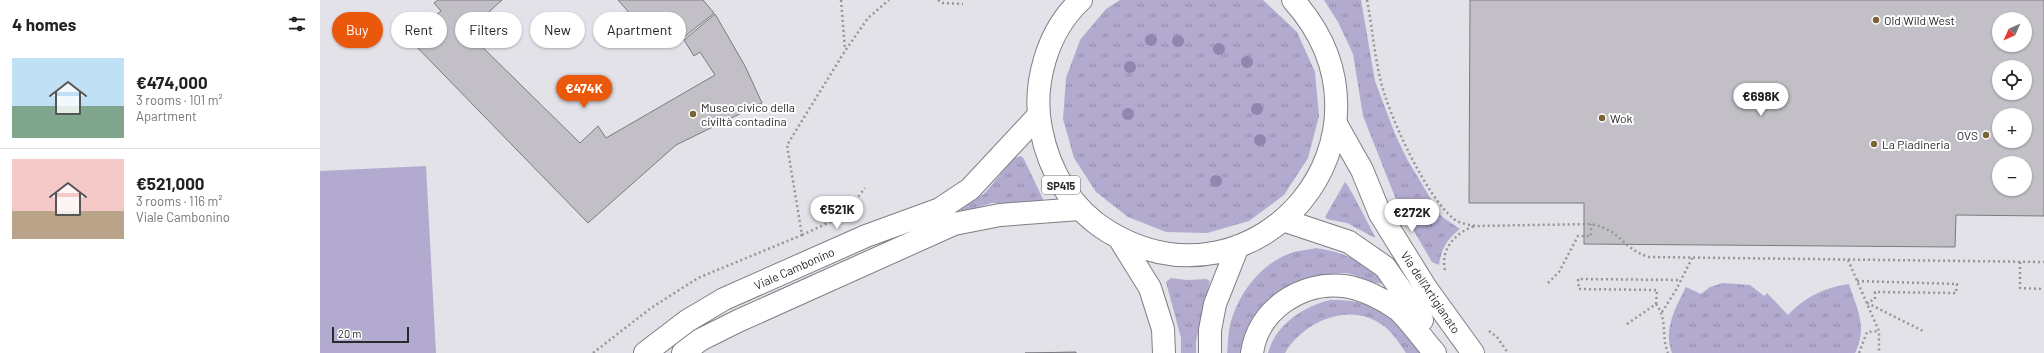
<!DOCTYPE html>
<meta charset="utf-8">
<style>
body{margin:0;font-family:Barlow,sans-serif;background:#f2f2f2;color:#222;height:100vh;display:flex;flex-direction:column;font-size:15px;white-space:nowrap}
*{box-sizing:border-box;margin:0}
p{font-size:13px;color:#767676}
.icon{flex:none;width:22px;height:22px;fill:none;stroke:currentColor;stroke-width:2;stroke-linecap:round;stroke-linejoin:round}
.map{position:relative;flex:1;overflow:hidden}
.details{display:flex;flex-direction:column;background:#fff;width:320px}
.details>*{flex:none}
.top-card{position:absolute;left:12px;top:12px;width:380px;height:36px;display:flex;gap:8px}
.needle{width:26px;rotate:225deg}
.buttons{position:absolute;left:1672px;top:12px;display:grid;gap:8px}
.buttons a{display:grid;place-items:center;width:40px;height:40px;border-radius:50%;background:#fff;box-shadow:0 1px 3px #0004;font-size:20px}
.scale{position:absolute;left:12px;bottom:10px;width:77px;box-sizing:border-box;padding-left:4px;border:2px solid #2a2a2c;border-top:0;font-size:11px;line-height:14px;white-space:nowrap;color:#2a2a2c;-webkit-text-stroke:3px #fff;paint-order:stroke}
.price{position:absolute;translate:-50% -34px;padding:0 9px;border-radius:14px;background:#fff;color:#222;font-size:13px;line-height:26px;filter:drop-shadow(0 1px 2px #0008)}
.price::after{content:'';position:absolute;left:50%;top:24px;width:12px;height:9px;margin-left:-6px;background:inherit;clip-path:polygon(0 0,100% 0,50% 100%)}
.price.selected{background:#ea580c;color:#fff}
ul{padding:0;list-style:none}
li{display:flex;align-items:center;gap:12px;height:100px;padding:0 12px}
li+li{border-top:1px solid #e0e0e0}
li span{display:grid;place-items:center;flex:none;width:112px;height:80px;border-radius:0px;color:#555}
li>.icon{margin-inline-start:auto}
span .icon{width:48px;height:48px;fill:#fffc;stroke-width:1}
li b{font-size:17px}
h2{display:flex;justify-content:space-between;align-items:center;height:48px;padding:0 12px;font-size:17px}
.pill{padding:0 14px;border-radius:18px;background:#fff;box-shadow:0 1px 3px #0004;font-size:14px;line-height:36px}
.pill.selected{background:#ea580c;color:#fff}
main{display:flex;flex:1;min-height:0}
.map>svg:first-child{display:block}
.grass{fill:url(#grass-tufts)}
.pitch{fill:#b3aad0}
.building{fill:#c2c0c6;stroke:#7c7a80;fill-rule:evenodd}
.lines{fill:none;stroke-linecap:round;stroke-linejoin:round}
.minor-casing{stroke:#807e84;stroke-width:24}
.major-casing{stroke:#807e84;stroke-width:24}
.path{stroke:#959599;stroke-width:2.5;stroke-dasharray:2 3;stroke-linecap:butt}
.minor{stroke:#fff;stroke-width:22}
.major{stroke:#fff;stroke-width:22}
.tree{fill:#9286ae}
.poi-dot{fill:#7a6434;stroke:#fff;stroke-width:1.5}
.labels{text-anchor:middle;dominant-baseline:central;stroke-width:4;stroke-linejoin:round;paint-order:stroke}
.shield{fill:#fff;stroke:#6a6a6b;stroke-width:1}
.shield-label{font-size:11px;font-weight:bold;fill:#2a2a2c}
.poi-label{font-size:12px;fill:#2a2a2c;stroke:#fff;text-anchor:start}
.street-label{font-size:12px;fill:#2a2a2c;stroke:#fff}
</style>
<main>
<section class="details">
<h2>4 homes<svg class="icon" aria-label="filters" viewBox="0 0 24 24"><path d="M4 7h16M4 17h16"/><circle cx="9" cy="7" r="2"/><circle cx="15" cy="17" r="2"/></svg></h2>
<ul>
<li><span style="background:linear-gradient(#bfe0f5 60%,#7fa58c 0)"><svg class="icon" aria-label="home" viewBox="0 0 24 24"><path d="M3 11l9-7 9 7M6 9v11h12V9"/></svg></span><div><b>€474,000</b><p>3 rooms · 101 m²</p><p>Apartment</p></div></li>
<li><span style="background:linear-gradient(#f6c9c9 65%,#b9a48a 0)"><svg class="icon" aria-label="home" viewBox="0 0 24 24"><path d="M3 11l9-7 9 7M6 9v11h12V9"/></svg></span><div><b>€521,000</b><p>3 rooms · 116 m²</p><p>Viale Cambonino</p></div></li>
</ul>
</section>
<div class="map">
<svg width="1724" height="353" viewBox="0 0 1724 353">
<defs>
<pattern id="grass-tufts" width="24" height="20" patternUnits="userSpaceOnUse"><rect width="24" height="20" fill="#b3aad0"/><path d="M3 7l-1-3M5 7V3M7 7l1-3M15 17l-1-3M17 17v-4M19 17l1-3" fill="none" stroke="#928ba9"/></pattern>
</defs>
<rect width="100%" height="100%" fill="#e3e2e8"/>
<!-- grass -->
<path class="grass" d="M800,0H943L977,32L995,72L999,116L988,158L964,195L929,221L887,233L846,232L808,217L776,192L754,158L743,119L746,78L760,40L786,9Z
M1004,0H1041L1055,81L1075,134L1087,159L1121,216L1140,229C1127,239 1121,249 1119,265L1112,262L1077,202L1043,116L1033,54L1018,22Z
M701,156L704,159L723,199L719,204L672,203L642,212L640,209L665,193L694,158Z
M1025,182C1028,183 1050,228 1055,236V238L1027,223L1007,219L1005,217Z
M996,248C1023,252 1045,261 1064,281L1063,283C1056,286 1036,274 1026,273C1016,273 1004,276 994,277L925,353H907C908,344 908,334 910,325C918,294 940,264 971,253C979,250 988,250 996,248Z
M851,278L867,280L886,279L890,281L876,341V353H861V338L846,282Z
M1403,283L1430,285L1444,296L1447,293L1468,315C1486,296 1504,288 1529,284C1537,309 1548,327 1535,353H1352C1343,329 1355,309 1366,287L1381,294L1390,287Z
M1010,300C1058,299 1074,316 1100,353H1086C1078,341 1070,328 1056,321C1024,304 983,323 965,353H948C956,324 983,307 1010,300Z"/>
<!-- pitch -->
<path class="pitch" d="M106,166L116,353H0V171Z"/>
<!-- building -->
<path class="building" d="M118,0H182L147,32L260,143L278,126L286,138L395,75L380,52L374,56L364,40L395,14L425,66L442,103L356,145L268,223L88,38L121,11L114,3Z
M298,0H383L394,13L363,38L351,24L333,40Z
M1150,0H1724V216L1636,215L1635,247L1264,244V203H1149ZM1679,19H1705V45H1679ZM1679,67H1705V93H1679ZM1679,115H1705V141H1679ZM1679,163H1705V189H1679Z
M756,352V353H705Z"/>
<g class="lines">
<!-- minor casing -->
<g class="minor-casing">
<path id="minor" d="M1016,124L1042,170L1060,214L1106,288L1153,353
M963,220L1029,242L1065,267L1102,320
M325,353L367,321L404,299L546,236L620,209L650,189L718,116
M363,353L380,340L418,321L634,224L680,215L760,209
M932,353C938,310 981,281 1024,286C1041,288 1063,299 1077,309C1087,317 1105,342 1115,353"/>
</g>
<!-- major casing -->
<g class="major-casing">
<path id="major" d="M761,0C727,31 712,85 721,129C729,171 751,209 789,232C938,321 1094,135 973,0
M799,238L830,288L843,329L844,353
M890,353V330L895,304L918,246"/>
</g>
<!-- path -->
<path class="path" d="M521,0L525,50
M618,0L622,3L643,4
M1047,0C1052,26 1054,52 1060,78C1068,114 1106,197 1134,219C1140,224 1150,225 1157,226L1271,224C1302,230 1302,249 1329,257L1724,262
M482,235L523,216L545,188
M1528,260L1559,331V353
M1700,262V288L1724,289
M1125,270C1120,249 1136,232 1155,226
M1537,281L1637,284L1636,293L1555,292V299L1547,303
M1228,283L1239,272L1258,236H1271V224
M1547,303L1603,331
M1336,304L1337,290L1259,289L1258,279L1361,280
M1342,312L1356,290L1372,258
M1307,324L1336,304C1348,320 1341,336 1348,353
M1169,331L1177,337L1188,353
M273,353L331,308L378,278L482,235L467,145L525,51L548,18L569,0
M1539,353L1547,332L1559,331"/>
<!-- minor -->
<use href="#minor" class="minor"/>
<!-- major -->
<use href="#major" class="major"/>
</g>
<!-- trees -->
<g class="tree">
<circle cx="831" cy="40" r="6"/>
<circle cx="858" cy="41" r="6"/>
<circle cx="899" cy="49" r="6"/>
<circle cx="927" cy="62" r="6"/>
<circle cx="810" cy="67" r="6"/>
<circle cx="937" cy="109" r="6"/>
<circle cx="808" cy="114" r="6"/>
<circle cx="940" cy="140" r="6"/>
<circle cx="896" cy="181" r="6"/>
</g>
<!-- markers -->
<g class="poi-dot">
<circle cx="1556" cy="20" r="4"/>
<circle cx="373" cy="114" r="4"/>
<circle cx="1282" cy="118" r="4"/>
<circle cx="1666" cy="135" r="4"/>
<circle cx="1554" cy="144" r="4"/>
</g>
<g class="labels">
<!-- shield labels -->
<rect class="shield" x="722" y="176" width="38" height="18" rx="3"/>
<g class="shield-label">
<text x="741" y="185">SP415</text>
</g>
<!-- poi labels -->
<g class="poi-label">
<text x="1564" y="20">Old Wild West</text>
<text x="381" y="107">Museo civico della<tspan x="381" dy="14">civiltà contadina</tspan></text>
<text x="1290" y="118">Wok</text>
<text x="1658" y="135" text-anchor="end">OVS</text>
<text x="1562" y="144">La Piadineria</text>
</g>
<!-- street labels -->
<g class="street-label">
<text transform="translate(474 268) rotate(-24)">Viale Cambonino</text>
<text transform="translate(1111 292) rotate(56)">Via dell'Artigianato</text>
</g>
</g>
</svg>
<div class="buttons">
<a><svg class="needle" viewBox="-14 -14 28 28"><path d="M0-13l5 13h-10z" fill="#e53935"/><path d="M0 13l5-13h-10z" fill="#767676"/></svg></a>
<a><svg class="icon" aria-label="locate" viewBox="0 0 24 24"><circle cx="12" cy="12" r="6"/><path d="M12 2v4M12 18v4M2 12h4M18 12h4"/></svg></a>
<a>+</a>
<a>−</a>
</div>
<div class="scale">20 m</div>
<b class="price selected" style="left:264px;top:109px">€474K</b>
<b class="price" style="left:1441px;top:117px">€698K</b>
<b class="price" style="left:517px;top:230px">€521K</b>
<b class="price" style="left:1092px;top:233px">€272K</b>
<div class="top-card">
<a class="pill selected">Buy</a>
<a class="pill">Rent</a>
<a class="pill">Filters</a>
<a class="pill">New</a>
<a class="pill">Apartment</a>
</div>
</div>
</main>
